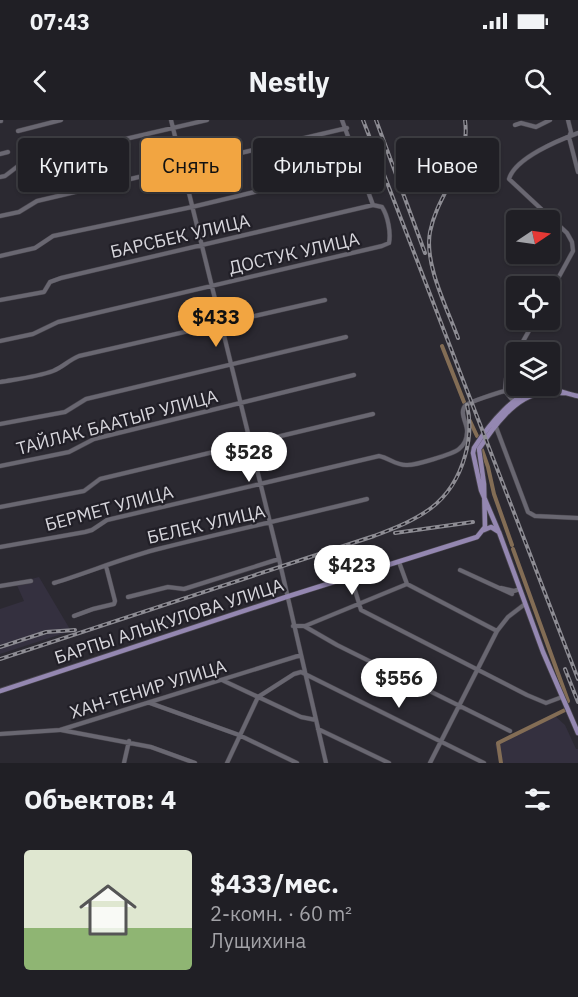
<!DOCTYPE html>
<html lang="ru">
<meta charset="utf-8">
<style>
body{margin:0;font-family:"IBM Plex Sans",sans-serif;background:#28272d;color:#f1f3f6;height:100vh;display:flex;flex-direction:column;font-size:22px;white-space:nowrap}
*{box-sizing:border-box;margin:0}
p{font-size:20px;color:#a2a2a7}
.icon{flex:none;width:33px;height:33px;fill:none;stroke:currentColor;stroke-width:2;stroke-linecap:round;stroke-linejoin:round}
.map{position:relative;height:643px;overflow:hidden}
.side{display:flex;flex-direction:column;background:#201f25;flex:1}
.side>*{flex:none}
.hud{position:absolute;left:18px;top:18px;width:543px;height:54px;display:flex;gap:12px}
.needle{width:39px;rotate:77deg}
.fabs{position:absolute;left:506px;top:90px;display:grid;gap:12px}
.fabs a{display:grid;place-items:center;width:54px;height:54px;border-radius:6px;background:#201f25;box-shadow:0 2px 4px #0004,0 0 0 2px #3d3d42;font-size:30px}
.price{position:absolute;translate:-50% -51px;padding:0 14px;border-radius:21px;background:#fff;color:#222;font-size:20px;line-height:39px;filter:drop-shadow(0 2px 3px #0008)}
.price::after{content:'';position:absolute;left:50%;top:36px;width:18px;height:14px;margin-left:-9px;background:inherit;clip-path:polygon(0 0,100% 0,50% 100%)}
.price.selected{background:#f2a541;color:#111}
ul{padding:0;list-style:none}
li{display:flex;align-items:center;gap:18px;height:150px;padding:0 24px}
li+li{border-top:2px solid #3d3d42}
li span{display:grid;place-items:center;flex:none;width:168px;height:120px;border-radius:6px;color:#555}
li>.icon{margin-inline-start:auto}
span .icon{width:72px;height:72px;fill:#fffc;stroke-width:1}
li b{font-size:26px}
h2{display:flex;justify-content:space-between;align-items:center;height:72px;padding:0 24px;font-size:26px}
.chip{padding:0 21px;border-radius:6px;background:#201f25;box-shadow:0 2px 4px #0004,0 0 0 2px #3d3d42;font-size:21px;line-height:54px}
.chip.selected{background:#f2a541;color:#111}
.status{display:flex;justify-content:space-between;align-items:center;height:42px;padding:0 30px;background:#201f25;direction:ltr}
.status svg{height:16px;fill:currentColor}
header{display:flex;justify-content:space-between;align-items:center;height:78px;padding:0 24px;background:#201f25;font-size:27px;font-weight:700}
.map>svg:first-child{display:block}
.built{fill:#34303f}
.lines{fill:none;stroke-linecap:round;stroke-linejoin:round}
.canal{stroke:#836d55;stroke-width:4}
.minor-casing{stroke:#47444c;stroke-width:5}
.major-casing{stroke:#47444c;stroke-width:6}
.minor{stroke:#696771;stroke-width:4}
.major{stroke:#9487b1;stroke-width:4.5}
.rail-casing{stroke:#8d8c93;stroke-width:4}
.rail{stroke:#211f27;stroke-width:1.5;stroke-dasharray:4.5;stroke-linecap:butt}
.labels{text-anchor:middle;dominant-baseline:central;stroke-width:4.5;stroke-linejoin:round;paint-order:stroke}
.street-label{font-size:18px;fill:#d7d6dc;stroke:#211f27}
</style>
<div class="status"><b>07:43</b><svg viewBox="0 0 49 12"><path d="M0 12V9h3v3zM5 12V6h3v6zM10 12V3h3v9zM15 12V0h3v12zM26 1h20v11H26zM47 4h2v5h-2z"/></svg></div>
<header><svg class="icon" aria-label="back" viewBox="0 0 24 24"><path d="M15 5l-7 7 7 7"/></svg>Nestly<svg class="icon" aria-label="search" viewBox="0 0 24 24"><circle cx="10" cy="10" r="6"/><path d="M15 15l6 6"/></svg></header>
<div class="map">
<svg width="578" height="643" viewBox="0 0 578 643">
<rect width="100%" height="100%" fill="#2b2931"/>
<!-- built -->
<path class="built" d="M39,457L71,511L0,534V489L24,481L16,463Z
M555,596L565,605L576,629H578V643H499L495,624Z"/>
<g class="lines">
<!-- canal -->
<path class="canal" d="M442,226L464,282
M470,301L477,316
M482,330L488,347L494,374L512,425
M513,429L568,581
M501,643L498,623L565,590"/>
<!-- minor casing -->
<g class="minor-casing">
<path id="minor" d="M171,0L279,439L326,643
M342,0L373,85
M568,0L571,12L569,17L578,52
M0,1H1
M515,5L521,3L536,7L550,0
M18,11L61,0
M0,34L8,32
M0,57L5,56L22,43L207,0
M0,96L19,92L37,81L347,8
M0,136L35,128L53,116L192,87L359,47
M549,175L573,131L572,122L567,113L509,59C515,38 559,20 578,13
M0,180L44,172L50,162L61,158L373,85L382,87C388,96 391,113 389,123L382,126L58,202L33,214L0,221
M517,232L535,200
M0,262C17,259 37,257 53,251C63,247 69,240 79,236L325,180
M505,271L506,259L516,235
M505,271L514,282
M0,304L65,292L86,279L346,217
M496,307L528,392L535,396L578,398
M0,346L69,332L94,319L354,255
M0,387L84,371L100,359L373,294
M0,427L85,412L92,410L107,400L379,336C389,338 396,345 406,345C414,346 453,334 459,329C464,325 467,318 467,312C468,304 458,292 466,285C472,281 497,273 505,271
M399,442L407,464L497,511
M460,450L512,474
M351,457L361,490L527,575L546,583L562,577
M54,463C90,452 125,437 162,428C230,411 299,396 367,379
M0,466L31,461
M501,468L514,471L520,469
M128,477L168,467L184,469L279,439
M74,496L93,489L114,484L115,481L106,446
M293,506H304L337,525L510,611
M305,506L407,464
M224,561L301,597L316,600
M150,583L239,615L297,643
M318,609L389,643
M61,610L151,627L195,643
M0,614L60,610L301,535
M124,643L129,621
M227,643L258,577L294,554L301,552L484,643
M430,643L497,511L508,497L525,484"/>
</g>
<!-- major casing -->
<g class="major-casing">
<path id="major" d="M484,410L491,407L499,412L543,532L578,613
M498,410L481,370L473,333L474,328C488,306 517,268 545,268C556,269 567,274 578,276
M0,571L286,477L477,417L485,407L484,364L479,329C492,309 515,276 542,273C549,272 558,273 565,273"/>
</g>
<!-- minor -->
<use href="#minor" class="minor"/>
<!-- major -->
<use href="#major" class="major"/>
<!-- rail casing -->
<g class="rail-casing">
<path id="rail" d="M363,0L578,559
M376,0L425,133
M458,218C447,188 424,144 430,112C438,71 471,46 465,0
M395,413L473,402
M0,527L46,512L75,510
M0,539L374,416C419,399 451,385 465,336C470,319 471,302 467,285
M565,549L578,582"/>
</g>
<!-- rail -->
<use href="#rail" class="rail"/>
</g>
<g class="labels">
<!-- street labels -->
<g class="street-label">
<text transform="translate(180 116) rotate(-13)">БАРСБЕК УЛИЦА</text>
<text transform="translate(294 133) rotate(-13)">ДОСТУК УЛИЦА</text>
<text transform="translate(117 302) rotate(-15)">ТАЙЛАК БААТЫР УЛИЦА</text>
<text transform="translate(109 388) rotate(-15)">БЕРМЕТ УЛИЦА</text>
<text transform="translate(206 404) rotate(-13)">БЕЛЕК УЛИЦА</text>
<text transform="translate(169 501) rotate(-18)">БАРПЫ АЛЫКУЛОВА УЛИЦА</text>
<text transform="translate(148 569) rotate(-17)">ХАН-ТЕНИР УЛИЦА</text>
</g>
</g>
</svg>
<div class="fabs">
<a><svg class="needle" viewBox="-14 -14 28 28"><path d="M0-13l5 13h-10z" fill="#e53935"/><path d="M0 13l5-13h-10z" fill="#a2a2a7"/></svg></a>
<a><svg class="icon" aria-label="locate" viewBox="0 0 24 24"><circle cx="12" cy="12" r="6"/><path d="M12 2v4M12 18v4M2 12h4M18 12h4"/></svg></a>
<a><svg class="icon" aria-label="layers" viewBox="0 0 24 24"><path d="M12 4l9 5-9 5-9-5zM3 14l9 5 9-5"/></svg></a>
</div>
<b class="price selected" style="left:216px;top:228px">$433</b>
<b class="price" style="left:249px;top:363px">$528</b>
<b class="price" style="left:352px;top:476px">$423</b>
<b class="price" style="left:399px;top:589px">$556</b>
<div class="hud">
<a class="chip">Купить</a>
<a class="chip selected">Снять</a>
<a class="chip">Фильтры</a>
<a class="chip">Новое</a>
</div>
</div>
<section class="side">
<h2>Объектов: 4<svg class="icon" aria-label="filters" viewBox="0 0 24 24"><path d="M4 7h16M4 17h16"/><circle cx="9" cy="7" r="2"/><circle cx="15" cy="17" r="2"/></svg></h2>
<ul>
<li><span style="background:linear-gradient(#dfe7d0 65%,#8fb573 0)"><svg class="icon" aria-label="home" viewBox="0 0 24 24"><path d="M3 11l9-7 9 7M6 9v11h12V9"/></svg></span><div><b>$433/мес.</b><p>2-комн. · 60 m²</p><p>Лущихина</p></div></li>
</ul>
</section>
